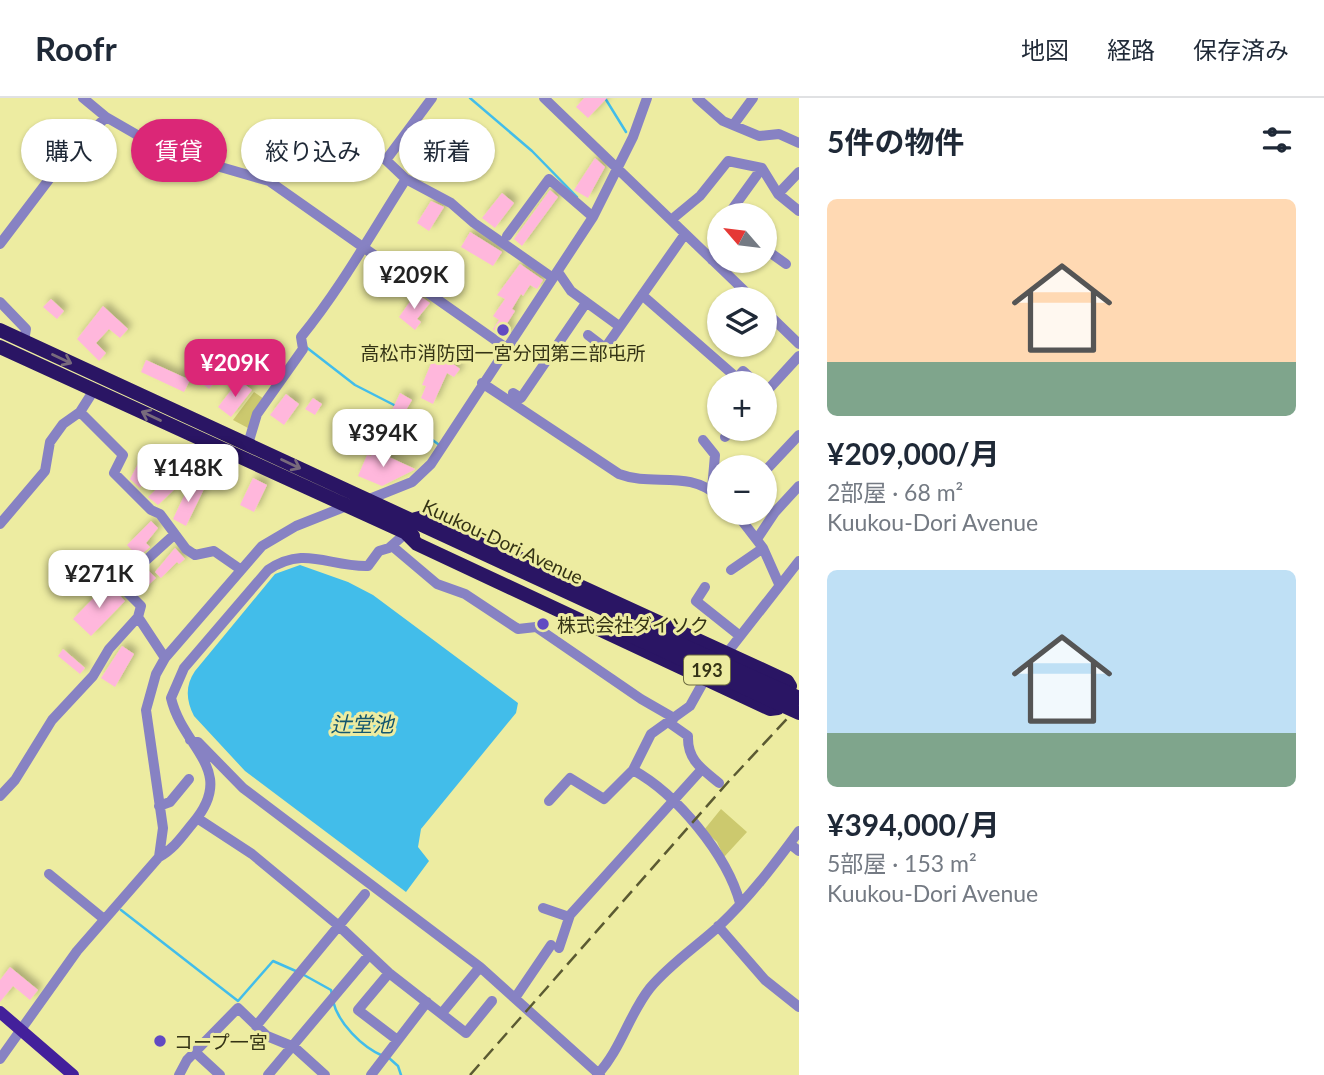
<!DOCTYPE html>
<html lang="ja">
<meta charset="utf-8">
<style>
body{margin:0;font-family:Lato,"Noto Sans JP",sans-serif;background:#f2f2f3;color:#1f2937;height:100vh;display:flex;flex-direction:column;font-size:26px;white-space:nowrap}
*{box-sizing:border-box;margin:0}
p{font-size:23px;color:#747a83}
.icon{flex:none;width:38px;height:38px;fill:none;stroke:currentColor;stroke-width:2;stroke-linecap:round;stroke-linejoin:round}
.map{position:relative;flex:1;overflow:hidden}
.details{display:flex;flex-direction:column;background:#fff;width:525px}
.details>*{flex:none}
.hud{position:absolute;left:21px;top:21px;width:665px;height:63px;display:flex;gap:14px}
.needle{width:46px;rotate:298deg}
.fabs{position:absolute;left:707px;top:105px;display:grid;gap:14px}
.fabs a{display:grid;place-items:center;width:70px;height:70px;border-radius:50%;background:#fff;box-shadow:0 2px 5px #0004;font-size:35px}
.price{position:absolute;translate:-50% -60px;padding:0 16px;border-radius:14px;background:#fff;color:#222;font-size:23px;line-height:46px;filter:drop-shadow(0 2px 4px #0008)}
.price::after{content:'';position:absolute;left:50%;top:42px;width:21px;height:16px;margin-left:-10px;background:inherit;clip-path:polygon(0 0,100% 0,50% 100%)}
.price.selected{background:#db2777;color:#fff}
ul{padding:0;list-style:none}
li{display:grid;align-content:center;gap:14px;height:371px;padding:0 28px}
li span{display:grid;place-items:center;height:217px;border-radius:10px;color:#555}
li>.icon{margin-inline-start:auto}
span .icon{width:126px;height:126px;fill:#fffc;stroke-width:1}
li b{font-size:30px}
h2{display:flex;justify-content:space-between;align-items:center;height:84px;padding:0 28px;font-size:30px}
.chip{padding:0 24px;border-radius:32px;background:#fff;box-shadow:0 2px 5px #0004;font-size:24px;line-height:63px}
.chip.selected{background:#db2777;color:#fff}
header{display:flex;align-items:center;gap:42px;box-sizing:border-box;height:98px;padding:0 35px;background:#fff;border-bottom:2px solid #e0e1e3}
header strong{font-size:33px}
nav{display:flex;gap:38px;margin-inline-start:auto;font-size:24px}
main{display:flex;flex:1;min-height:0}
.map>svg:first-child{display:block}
.green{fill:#ccc96e}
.water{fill:#42bdea}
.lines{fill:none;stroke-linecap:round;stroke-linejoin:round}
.stream{stroke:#42bdea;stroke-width:2.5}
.building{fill:#ffb7dc;filter:url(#shadow)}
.minor{stroke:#8782c3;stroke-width:10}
.major{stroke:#43209b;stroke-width:12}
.highway{stroke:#2a1564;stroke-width:14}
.rail{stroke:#5b5a32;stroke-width:2.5;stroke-dasharray:14 7;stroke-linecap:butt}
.highway-bridge{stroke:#2a1564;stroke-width:14}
.oneway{stroke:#786b7c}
.poi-dot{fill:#614ac2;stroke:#edeca1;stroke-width:2.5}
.labels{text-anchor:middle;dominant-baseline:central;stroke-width:6;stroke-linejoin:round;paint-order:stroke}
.shield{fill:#edeca1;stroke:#6c6a3f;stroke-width:2}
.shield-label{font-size:18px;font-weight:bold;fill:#343315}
.poi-label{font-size:19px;fill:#343315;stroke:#edeca1;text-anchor:start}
.street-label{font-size:19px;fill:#343315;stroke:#edeca1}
.water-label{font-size:21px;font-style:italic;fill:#14576e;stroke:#edeca1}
</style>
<header>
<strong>Roofr</strong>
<nav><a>地図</a><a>経路</a><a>保存済み</a></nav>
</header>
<main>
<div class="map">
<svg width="799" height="977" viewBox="0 0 799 977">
<defs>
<filter id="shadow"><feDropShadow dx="4.5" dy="-4.5" stdDeviation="3.5" flood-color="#0004"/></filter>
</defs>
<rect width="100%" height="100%" fill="#edeca1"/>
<!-- green -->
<path class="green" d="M254,294L264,301L248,330L233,322Z
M721,711L747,734L724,759L717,744L704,732Z"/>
<!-- water -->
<path class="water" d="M300,467L348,484L373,497L518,605L516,615L421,731L418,749L429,763L406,794L245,673L194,618C186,602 185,588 195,573L275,476Z"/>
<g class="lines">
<!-- stream -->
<path class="stream" d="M470,0L532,53L577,99
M605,0L626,34
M306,249L355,287L396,308
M405,313L415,319L420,333L438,346
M121,812L238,903L273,863L298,874
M304,877L331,892L332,897
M333,903C338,925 362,949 383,958
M389,960L398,968L401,977"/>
</g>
<!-- building -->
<path class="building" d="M584,0H607L588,20L576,9Z
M595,60L605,69L588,100L574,92Z
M550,92L558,99L522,148L514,141Z
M502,95L514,105L495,130L482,120Z
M431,103L444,109L429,133L417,125Z
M470,134L502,154L493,168L461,149Z
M520,166L543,182L537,191L530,187L523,198L521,196L512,211L515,213L506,227L511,230L505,240L493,231L499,222L493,218L505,201L497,197Z
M416,195L430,205L417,221L421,224L415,232L399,219Z
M51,201L64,213L57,221L43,209Z
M103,208L128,231L120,240L109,231L96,245L106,255L99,263L77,241Z
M433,251L460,271L454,279L447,275L433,306L421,300L426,288L422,287L432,263L427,259Z
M146,262L190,282L184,294L141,274Z
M218,262L227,269L209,291L200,284Z
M239,282L252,292L231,319L218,309Z
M400,295L412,302L402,319L409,322L406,328L413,332L407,346L382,334Z
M286,296L299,306L284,327L270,317Z
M313,300L322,306L315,317L305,311Z
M374,352L415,371L414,372L382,388L358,378L367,357L371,358Z
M144,354L165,365L160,374L151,369L140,390L130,381Z
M253,380L267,387L254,414L240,407Z
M166,382L175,391L158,407L148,399Z
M190,385L204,391L186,428L173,421Z
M151,423L158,430L146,445L150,449L138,459L127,447Z
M175,450L185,461L179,466L177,464L161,480L155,474Z
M149,473L156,480L139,496L132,488Z
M108,485L125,503L91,538L73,521Z
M122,548L134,556L115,589L101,580Z
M63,551L85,570L80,576L58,558Z
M10,869L38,892L30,902L13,888L0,904V882Z"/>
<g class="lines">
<!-- minor -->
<path class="minor" d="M83,0L106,19L165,53L269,83L505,249
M432,0L386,62L406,81L451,105L474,125L553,180
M544,0L753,201
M697,0L723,23L759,38L779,36L799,45
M734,26L753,0
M778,96L799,74
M728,117L762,70
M671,122L700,98L728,63L762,70L778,96L799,113
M507,138L549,81L593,119
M0,146L63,63L106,19
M765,151L786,166
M712,162L719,154
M558,174L571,193L619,228
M642,197L737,280L743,273L756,285
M0,204L26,231L24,243
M765,213L799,246
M588,237L605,250L685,136
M482,285L619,376C653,389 689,371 719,399
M94,292L80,314L123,357L114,375L151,412L160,416L186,451L195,457L214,453L240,471
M513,295L521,300L586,205
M765,295L799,258
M725,339L733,331
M703,342L715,357L712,392
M248,346L257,316L303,251L301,239C341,190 372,134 406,81
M765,373L799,337
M367,402L412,384L431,366L593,119L633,39L647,0
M736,415L763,450L779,486
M0,426L45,373L50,344L63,326L80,314
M757,441L775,414L799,388
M392,448L437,486L465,496L518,531L536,529L641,601L674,620
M731,472L763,450
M133,474L175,436
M705,489L696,503L740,538
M138,519L165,560
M727,555L799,463
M668,624L688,638C687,662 702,671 719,685
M190,642L198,644L243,690L480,869L600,977
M633,672C677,696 727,757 740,805
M0,698L15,682L52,622L93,578L109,551L138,519L141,508L98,465
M549,703L570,680L604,701L633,672L651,636L690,608L705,581
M159,708L170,704L189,681
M197,720L252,756L339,828L389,875L466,935L492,903
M790,746L799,753
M159,759C174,751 183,737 193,725C238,672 183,651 171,600L184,570L268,472C305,447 328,469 368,468L379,453L389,450L406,435
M49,776L104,821
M543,810L569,819
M718,828L765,882L799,909
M559,850L570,817L702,671
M389,875L358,912L396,941
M515,900L551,847
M442,915L480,869
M256,928L365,796
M195,954L220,977
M0,961L77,853L159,759L163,730L146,612L156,576L165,560L262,448L296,428L349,407
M179,977L187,962L238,910L267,938L294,949L325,977
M268,977L369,857
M371,977L427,904
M597,977C621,952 629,916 650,890C670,866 696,849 719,828C749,800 774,767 799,733"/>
<!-- major -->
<path class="major" d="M0,914L73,977"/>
<!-- highway -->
<path class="highway" d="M0,232L621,519
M0,249L413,438
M406,435L417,446L770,611L778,610L790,588L787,583L427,418L412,422"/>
<!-- rail -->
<path class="rail" d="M470,977L729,683L799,608"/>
<!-- highway-bridge -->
<path class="highway-bridge" d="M621,519L799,600
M614,530L799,615"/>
</g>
<!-- one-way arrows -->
<defs><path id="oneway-shaft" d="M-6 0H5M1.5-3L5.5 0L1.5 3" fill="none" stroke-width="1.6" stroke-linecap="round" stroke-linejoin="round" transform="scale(1.75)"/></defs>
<g class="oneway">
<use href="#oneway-shaft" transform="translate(62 261) rotate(25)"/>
<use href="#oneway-shaft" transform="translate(151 318) rotate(-155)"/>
<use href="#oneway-shaft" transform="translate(291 366) rotate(25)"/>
</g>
<!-- markers -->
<g class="poi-dot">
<circle cx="503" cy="232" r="7"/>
<circle cx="543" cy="526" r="7"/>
<circle cx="160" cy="943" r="7"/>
</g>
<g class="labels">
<!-- shield labels -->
<rect class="shield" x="684" y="557.5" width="46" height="29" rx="5"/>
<g class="shield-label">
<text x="707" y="572">193</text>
</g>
<!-- poi labels -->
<g class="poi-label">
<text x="503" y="254" text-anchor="middle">高松市消防団一宮分団第三部屯所</text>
<text x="557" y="526">株式会社ダイソク</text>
<text x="174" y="943">コープ一宮</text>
</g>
<!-- street labels -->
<g class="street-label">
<text transform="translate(503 443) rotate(25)">Kuukou-Dori Avenue</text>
</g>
<!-- water labels -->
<g class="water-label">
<text x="362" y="625">辻堂池</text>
</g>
</g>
</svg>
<div class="fabs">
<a><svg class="needle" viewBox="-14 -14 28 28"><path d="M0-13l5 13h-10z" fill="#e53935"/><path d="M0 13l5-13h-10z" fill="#747a83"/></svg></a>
<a><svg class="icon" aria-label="layers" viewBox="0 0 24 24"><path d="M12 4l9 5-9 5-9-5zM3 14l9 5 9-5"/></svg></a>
<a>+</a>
<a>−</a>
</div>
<b class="price" style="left:414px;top:213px">¥209K</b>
<b class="price selected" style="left:235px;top:301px">¥209K</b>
<b class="price" style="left:383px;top:371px">¥394K</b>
<b class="price" style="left:188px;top:406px">¥148K</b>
<b class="price" style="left:99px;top:512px">¥271K</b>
<div class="hud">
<a class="chip">購入</a>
<a class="chip selected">賃貸</a>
<a class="chip">絞り込み</a>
<a class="chip">新着</a>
</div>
</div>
<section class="details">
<h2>5件の物件<svg class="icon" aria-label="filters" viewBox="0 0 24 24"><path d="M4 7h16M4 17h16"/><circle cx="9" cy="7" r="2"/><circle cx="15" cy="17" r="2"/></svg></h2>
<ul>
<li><span style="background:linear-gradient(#ffd9b3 75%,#7fa58c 0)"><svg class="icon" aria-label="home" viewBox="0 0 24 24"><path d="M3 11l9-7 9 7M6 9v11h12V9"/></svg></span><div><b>¥209,000/月</b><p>2部屋 · 68 m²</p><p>Kuukou-Dori Avenue</p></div></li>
<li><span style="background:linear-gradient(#bfe0f5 75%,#7fa58c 0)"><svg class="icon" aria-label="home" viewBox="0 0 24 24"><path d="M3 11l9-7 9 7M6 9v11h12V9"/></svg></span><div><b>¥394,000/月</b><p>5部屋 · 153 m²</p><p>Kuukou-Dori Avenue</p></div></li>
</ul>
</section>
</main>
